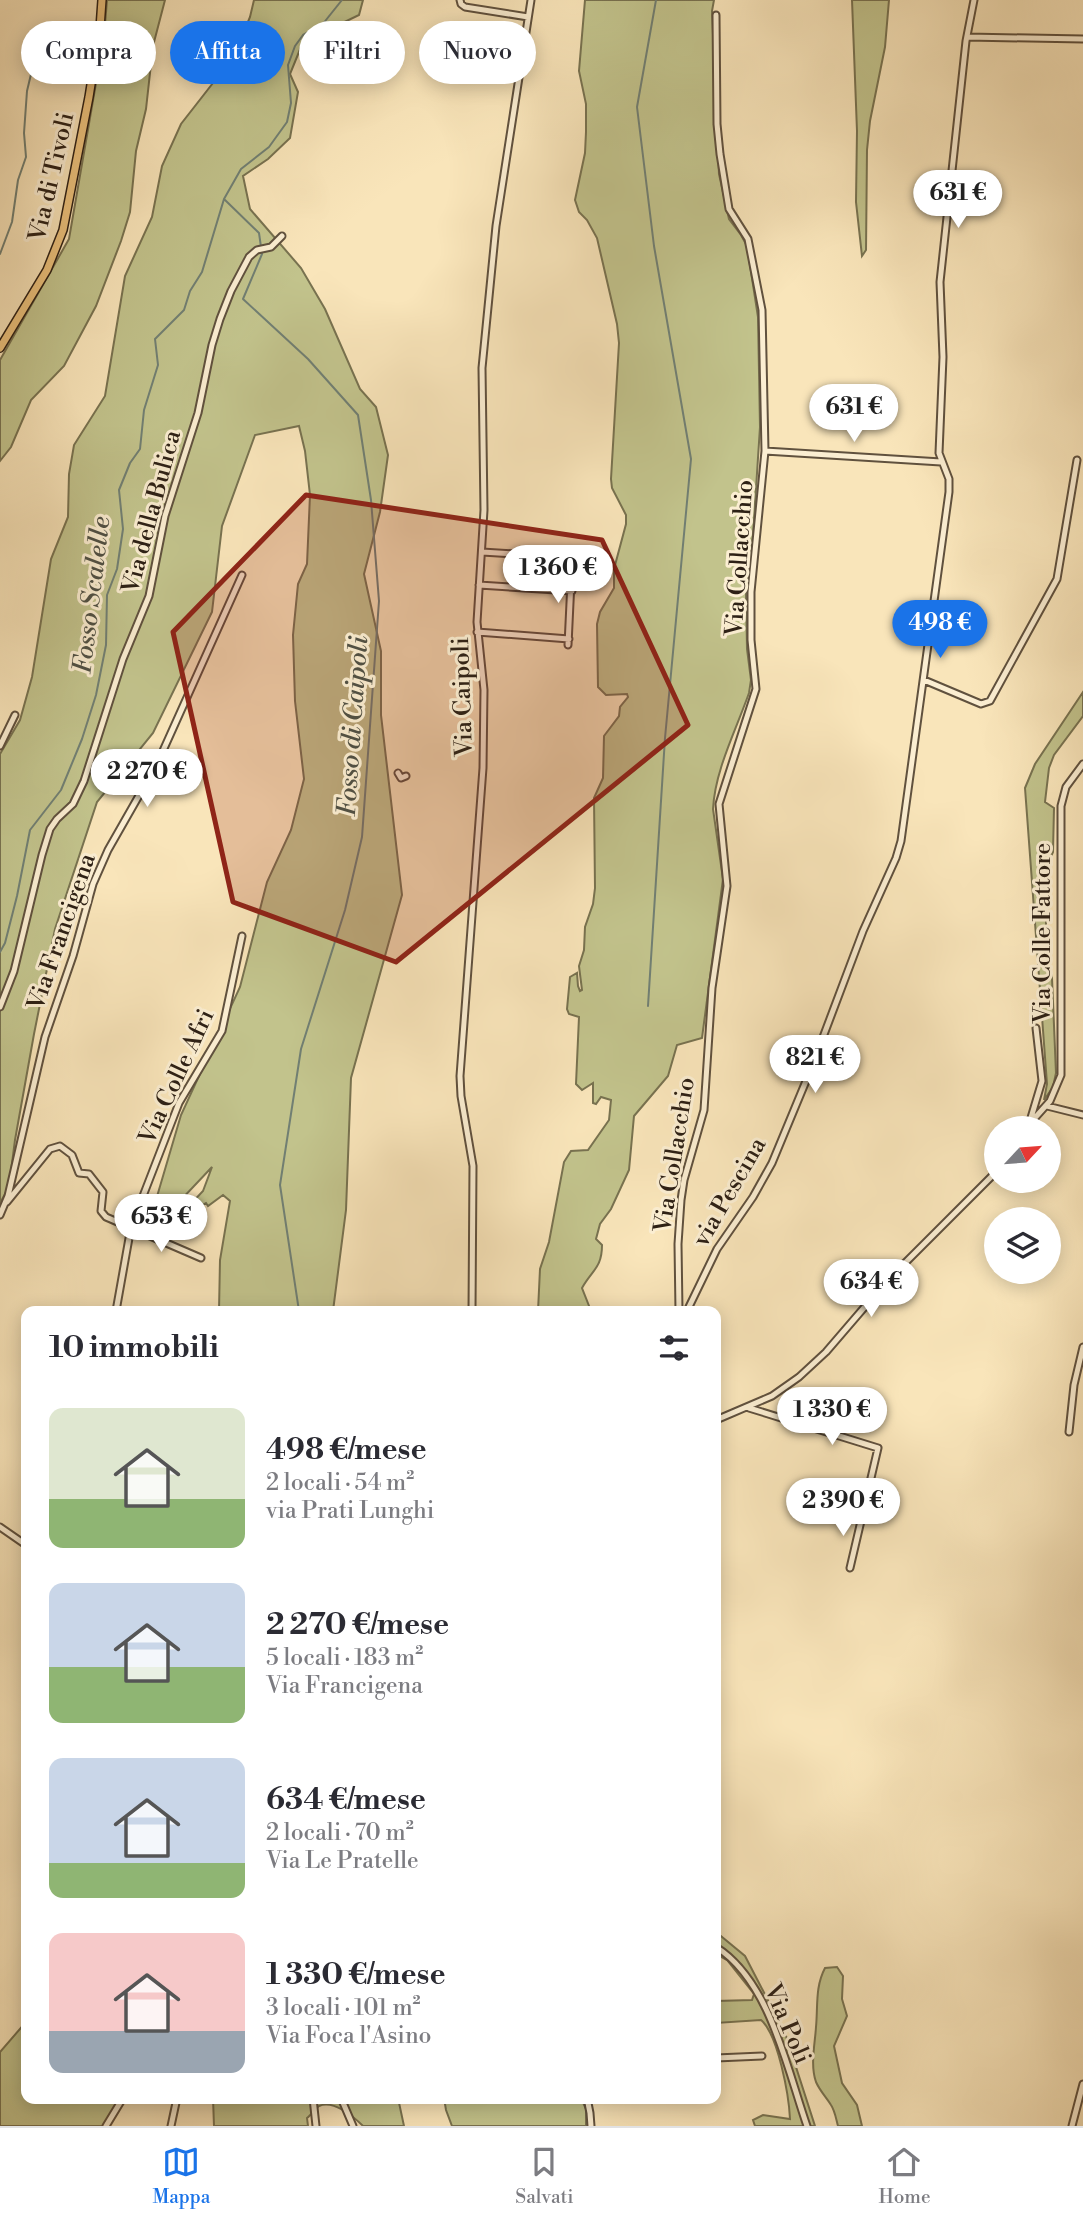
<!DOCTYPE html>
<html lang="it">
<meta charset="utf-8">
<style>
body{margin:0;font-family:"Libre Bodoni",serif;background:#f7f7f7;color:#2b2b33;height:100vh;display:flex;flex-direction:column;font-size:26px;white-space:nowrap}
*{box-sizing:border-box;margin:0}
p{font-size:23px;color:#7c7c81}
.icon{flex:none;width:38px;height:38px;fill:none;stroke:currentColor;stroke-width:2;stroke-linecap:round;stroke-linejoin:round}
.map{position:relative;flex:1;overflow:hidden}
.drawer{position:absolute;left:21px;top:1306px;width:700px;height:798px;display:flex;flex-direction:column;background:#fff;border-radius:14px;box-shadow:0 4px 18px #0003}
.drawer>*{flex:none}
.top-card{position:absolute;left:21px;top:21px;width:700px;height:63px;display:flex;gap:14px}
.needle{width:46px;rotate:64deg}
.fabs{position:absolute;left:984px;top:1116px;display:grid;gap:14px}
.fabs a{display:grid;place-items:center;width:77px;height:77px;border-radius:50%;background:#fff;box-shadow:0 4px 18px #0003;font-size:35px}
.price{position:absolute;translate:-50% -60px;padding:0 16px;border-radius:24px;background:#fff;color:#222;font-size:23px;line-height:46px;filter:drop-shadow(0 2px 4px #0008)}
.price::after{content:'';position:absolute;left:50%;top:42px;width:21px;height:16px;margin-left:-10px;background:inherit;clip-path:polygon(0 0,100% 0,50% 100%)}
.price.active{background:#1a73e8;color:#fff}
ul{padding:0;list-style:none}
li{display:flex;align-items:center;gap:21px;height:175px;padding:0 28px}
li span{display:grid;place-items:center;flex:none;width:196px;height:140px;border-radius:14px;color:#555}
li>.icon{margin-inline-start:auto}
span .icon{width:84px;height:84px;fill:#fffc;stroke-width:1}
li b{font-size:30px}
h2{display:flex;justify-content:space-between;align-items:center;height:84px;padding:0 28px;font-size:30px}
.pill{padding:0 24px;border-radius:32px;background:#fff;box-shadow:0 4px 18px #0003;font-size:24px;line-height:63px}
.pill.active{background:#1a73e8;color:#fff}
.tabs{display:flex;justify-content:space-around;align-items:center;height:98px;border-top:2px solid #e1e1e2;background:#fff;font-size:19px;color:#7c7c81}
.tabs a{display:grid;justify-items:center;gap:4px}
.tabs .active{color:#1a73e8}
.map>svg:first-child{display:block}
.green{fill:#c2c38c;stroke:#787250;stroke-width:2}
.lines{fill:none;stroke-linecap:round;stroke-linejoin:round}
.stream{stroke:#717f73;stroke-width:2}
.minor-casing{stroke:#60513e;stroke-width:9}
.major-casing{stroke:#2d2015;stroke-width:10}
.minor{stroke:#fbeed2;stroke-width:5}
.major{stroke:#ecc27d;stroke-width:7}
.marked{fill:#8f2418;fill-opacity:0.2;stroke:#8f2418;stroke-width:5;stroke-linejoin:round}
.labels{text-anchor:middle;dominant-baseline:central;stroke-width:6;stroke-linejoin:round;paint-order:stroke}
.street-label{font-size:24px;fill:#2d2015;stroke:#fbeed2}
.water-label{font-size:26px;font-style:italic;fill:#4f5044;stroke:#fbeed2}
</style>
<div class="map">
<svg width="1083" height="2126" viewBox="0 0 1083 2126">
<rect width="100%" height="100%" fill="#f9e5ba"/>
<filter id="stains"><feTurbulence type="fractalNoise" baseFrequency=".00286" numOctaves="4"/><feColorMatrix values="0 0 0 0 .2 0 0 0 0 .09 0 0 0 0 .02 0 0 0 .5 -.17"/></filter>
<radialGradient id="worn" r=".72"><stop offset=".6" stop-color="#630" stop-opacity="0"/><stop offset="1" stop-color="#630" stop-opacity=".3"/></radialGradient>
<!-- green -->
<path class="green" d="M107,0H165L153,46L146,109L136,151L130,212L121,241L96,306L64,366L31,400L11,447L0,461V360L69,239L104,37Z
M254,0H363L359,15L303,42L290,74L298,92L290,138L268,159L243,176L250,209L301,268L325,309L360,389L376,407L388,455L380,512L364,574L381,651V715L402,895L351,1078L346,1210L333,1311H219L220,1260L230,1201L223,1195L208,1206L206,1203L192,1211L189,1206L203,1191L212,1167L162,1220L148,1227L181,1115L240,987L267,882L291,830L304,779L295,701L293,635L298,584L307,564L310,495L305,451L299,426L255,435L222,526L212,612L153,733L97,802L55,929L34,1034L15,1140L9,1187L0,1203V754L20,720L32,677L51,559L68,517L69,474L74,445L105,396L125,276L152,217L162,166L181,124L234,56L250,17Z
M585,0H714L712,11L719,174L729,219L741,235L747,246L758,317L760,427L753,535L746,593L747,649L751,680L749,693C736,730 715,770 713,809L723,879L702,1038L677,1045L668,1076L634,1116L629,1170L611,1209L600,1224L596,1239L602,1245C602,1268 592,1270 582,1288L591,1311H538L540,1269L549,1242L564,1162L571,1151L588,1150L609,1120L611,1100L601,1097L596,1104L593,1103V1083L582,1090L576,1084L579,1017L569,1014L567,1009L570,977L577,973L578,986L580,991L582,990L579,966L584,950L585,927L593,904L595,888L594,798L603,778L604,736L619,716L620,707L628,697L627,694L606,695L598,687L597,624L600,612L614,588V569L626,524V515L612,488L611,479L619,343L617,324L597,238L587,220L579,212L575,200L585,153L586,132V104L579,71Z
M852,0H889L885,47L870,121L867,150L866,250L862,256L856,202L857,131Z
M1083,692V716L1054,755L1049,768L1045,802L1054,808L1053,852L1046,868V942L1052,978L1056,1073L1053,1087L1044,1100L1047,1084L1025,788L1035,764Z
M716,1932L745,1956L759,1983L785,2033L815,2126H755L753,2120L763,2115L790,2119C789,2096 778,2034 761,2020L716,2023V2001L752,2000L754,1994L727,1960L716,1954Z
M837,1967L843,1976L842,1999L847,2016L834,2046L842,2083L857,2105L862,2126H838C836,2119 835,2111 831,2105C826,2097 820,2091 816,2082C810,2065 815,2044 816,2027C818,2006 815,1987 825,1968Z
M26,2022V2098H122L106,2126H0V2052Z
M213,2098H398L404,2126H363C354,2117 333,2099 319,2106C315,2109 311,2115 307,2118L308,2126H214Z
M444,2098H581L586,2109V2126H452L446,2110Z"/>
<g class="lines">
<!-- stream -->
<path class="stream" d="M224,199L259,233L262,254L243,299L308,359L358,415L371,500L379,601L362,837L345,910L301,1049L280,1185L299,1311
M0,254L12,222L18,180L26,157L24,133L27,91L42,28
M0,952L5,943L17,896L30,830L61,790L82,739L96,695L106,645L107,595L117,569L123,529L119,490L130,463L140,449L144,410L158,365L155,339L184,310L190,291L202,272L224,199L241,169L269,147L287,122L291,103L288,65L295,46L303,35L322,25L342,0
M648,1006L665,738L691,459L654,246L637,107L656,0"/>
<!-- minor casing -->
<g class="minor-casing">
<path id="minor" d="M460,0L461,4L465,7L528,17
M967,37L1083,39
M765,451L941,462
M482,552L566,557L572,560L568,645
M479,585L572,591
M477,632L569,639
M924,680L981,704L990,701L1057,579L1077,460
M0,746L15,715
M398,773L401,778L406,776
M0,1007L14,971L42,855L50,829L57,819L73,804L84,781L123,659L149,596L165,516L198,413L212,345L220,319L231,291L249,257L257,250L271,247L282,236
M1047,1106L1083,1115
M1030,1121L1042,1081L1036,1028
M1025,1129L1050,1101L1061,1075V806L1066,787L1083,764
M7,1202L50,1149L60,1146L72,1155L79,1173L89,1174L103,1192L101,1211L106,1217L201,1258
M0,1215L8,1196L45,1037L73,956L93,884L108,850L157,764L242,575
M116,1311L131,1227L179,1103L222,1031L242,936
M472,1311L473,1166L461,1096L460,1076L483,768L484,690L477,622L484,510L482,368L496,226L531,0
M679,1311L678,1244L681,1200L684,1180L704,1110L712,988L727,886L719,804L756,689L751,640V592L765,451L762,310L748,239L729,209L720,154L717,124L716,15
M687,1311L717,1249L753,1197L772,1163L811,1069L863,931L896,858L901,841L949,492V479L939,453L943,357L940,282L966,41L974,0
M749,1408L878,1448L850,1568
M716,1420L772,1396L799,1377L826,1352L887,1281L996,1172
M1069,1432L1074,1385L1083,1347
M0,1527L26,1545
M716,1947C770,1981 787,2069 807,2126
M716,2058L762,2056
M313,2098L316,2126
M341,2098L353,2126
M587,2098L590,2113L591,2126
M106,2126L123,2098
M171,2126L177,2098
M1072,2126L1083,2084"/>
</g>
<!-- major casing -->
<g class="major-casing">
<path id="major" d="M0,348L47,270L63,230L89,97L100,28L102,0"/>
</g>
<!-- minor -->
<use href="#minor" class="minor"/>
<!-- major -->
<use href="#major" class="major"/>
</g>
<!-- marked area -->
<path class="marked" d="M306,495L602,540L688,725L396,962L233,902L173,632Z"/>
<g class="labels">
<!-- street labels -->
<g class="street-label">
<text transform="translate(52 177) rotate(-77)">Via di Tivoli</text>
<text transform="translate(152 512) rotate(-75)">Via della Bulica</text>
<text transform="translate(740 558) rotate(-86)">Via Collacchio</text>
<text transform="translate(463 697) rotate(-92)">Via Caipoli</text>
<text transform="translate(62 932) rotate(-71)">Via Francigena</text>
<text transform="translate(1043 933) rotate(-90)">Via Colle Fattore</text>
<text transform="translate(177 1077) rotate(-65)">Via Colle Afri</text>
<text transform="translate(675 1155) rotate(-81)">Via Collacchio</text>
<text transform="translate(730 1192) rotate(-60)">via Pescina</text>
<text transform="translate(787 2024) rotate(67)">Via Poli</text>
</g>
<!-- water labels -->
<g class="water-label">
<text transform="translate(92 595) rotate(-83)">Fosso Scalelle</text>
<text transform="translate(353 726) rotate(-86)">Fosso di Caipoli</text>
</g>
</g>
<rect width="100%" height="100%" filter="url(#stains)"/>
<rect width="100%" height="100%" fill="url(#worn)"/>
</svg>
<div class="fabs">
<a><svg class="needle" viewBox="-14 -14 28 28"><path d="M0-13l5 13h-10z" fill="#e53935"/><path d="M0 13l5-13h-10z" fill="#7c7c81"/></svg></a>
<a><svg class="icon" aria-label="layers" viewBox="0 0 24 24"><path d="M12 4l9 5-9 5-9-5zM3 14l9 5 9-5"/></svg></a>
</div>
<b class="price" style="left:958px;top:230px">631 €</b>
<b class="price" style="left:854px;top:444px">631 €</b>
<b class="price" style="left:558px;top:605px">1 360 €</b>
<b class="price active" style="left:940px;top:660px">498 €</b>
<b class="price" style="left:147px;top:809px">2 270 €</b>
<b class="price" style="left:815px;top:1095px">821 €</b>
<b class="price" style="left:161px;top:1254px">653 €</b>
<b class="price" style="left:871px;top:1319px">634 €</b>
<b class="price" style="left:832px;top:1447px">1 330 €</b>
<b class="price" style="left:843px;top:1538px">2 390 €</b>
<div class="top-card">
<a class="pill">Compra</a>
<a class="pill active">Affitta</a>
<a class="pill">Filtri</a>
<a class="pill">Nuovo</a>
</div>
<section class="drawer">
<h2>10 immobili<svg class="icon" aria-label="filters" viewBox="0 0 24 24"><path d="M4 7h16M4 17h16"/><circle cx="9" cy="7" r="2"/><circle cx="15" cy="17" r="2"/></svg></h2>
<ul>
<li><span style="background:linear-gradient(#dfe7d0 65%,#8fb573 0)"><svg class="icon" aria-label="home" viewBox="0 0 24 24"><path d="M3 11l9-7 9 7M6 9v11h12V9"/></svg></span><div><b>498 €/mese</b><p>2 locali · 54 m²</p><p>via Prati Lunghi</p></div></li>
<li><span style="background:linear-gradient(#c9d6e8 60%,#8fb573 0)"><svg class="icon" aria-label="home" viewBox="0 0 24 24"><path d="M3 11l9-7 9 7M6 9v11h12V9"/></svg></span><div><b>2 270 €/mese</b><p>5 locali · 183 m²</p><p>Via Francigena</p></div></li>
<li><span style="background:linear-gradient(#c9d6e8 75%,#8fb573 0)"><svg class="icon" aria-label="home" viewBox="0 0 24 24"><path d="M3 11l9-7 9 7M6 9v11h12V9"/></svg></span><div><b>634 €/mese</b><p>2 locali · 70 m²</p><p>Via Le Pratelle</p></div></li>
<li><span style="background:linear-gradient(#f6c9c9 70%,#9aa5b1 0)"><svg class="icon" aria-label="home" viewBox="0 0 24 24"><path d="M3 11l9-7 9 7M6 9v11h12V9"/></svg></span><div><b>1 330 €/mese</b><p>3 locali · 101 m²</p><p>Via Foca l'Asino</p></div></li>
</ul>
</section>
</div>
<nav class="tabs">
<a class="active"><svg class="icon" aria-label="map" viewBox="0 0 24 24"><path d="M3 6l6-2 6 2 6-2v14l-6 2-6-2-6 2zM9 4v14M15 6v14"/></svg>Mappa</a>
<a><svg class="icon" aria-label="saved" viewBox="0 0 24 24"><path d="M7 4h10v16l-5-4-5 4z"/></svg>Salvati</a>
<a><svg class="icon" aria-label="home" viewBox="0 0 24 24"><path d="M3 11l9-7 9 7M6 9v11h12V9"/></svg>Home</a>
</nav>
